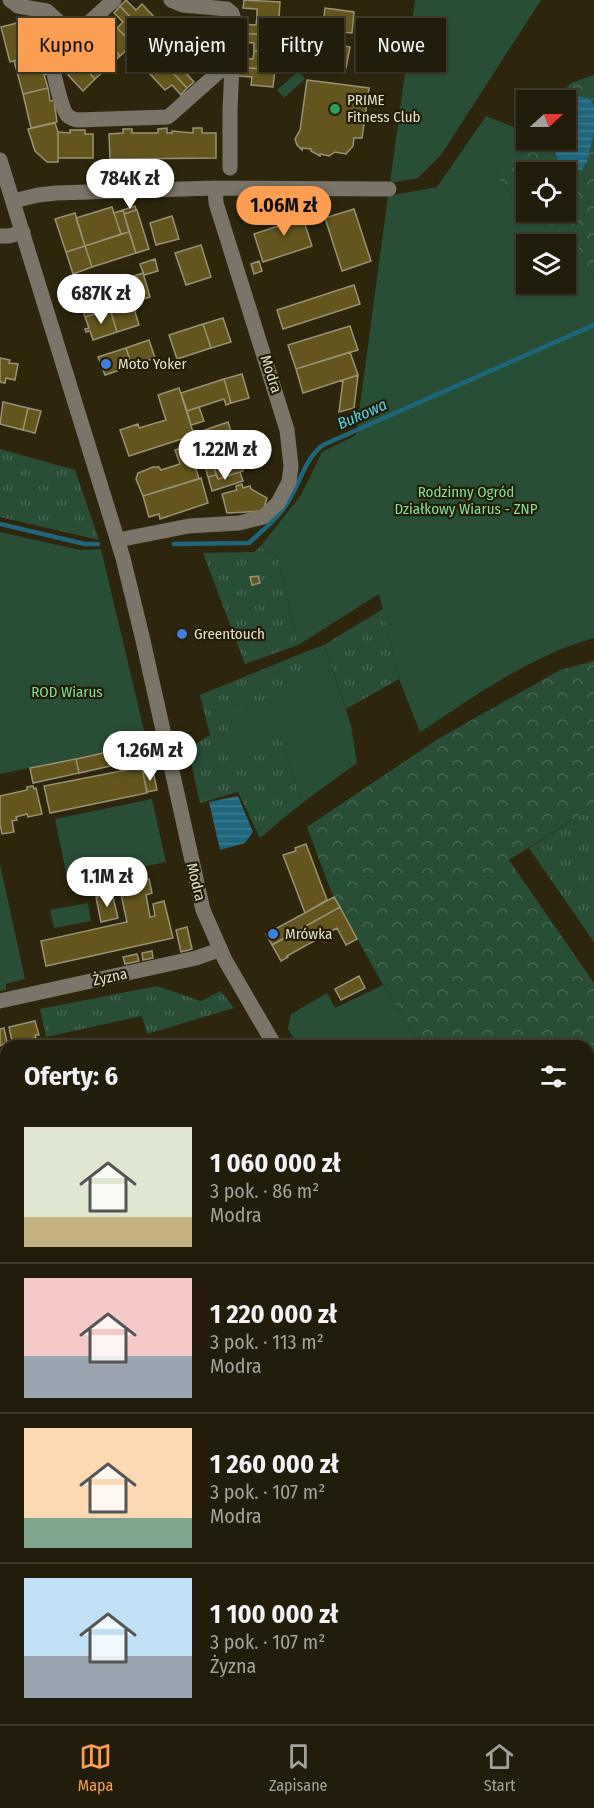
<!DOCTYPE html>
<html lang="pl">
<meta charset="utf-8">
<style>
body{margin:0;font-family:"Fira Sans Condensed",sans-serif;background:#2e2918;color:#f1f3f6;height:100vh;display:flex;flex-direction:column;font-size:22px;white-space:nowrap}
*{box-sizing:border-box;margin:0}
p{font-size:20px;color:#a2a19c}
.icon{flex:none;width:33px;height:33px;fill:none;stroke:currentColor;stroke-width:2;stroke-linecap:round;stroke-linejoin:round}
.map{position:relative;flex:1;overflow:hidden}
.drawer{position:absolute;left:0px;top:1040px;width:594px;height:686px;display:flex;flex-direction:column;background:#221c0a;border-radius:18px 18px 0 0;box-shadow:0 2px 4px #0004,0 0 0 2px #3f3a2b}
.drawer>*{flex:none}
.banner{position:absolute;left:18px;top:18px;width:558px;height:54px;display:flex;gap:12px}
.needle{width:39px;rotate:69deg}
.controls{position:absolute;left:516px;top:90px;display:grid;gap:12px}
.controls a{display:grid;place-items:center;width:60px;height:60px;border-radius:0px;background:#221c0a;box-shadow:0 2px 4px #0004,0 0 0 2px #3f3a2b;font-size:30px}
.price{position:absolute;translate:-50% -51px;padding:0 14px;border-radius:21px;background:#fff;color:#222;font-size:20px;line-height:39px;filter:drop-shadow(0 2px 3px #0008)}
.price::after{content:'';position:absolute;left:50%;top:36px;width:18px;height:14px;margin-left:-9px;background:inherit;clip-path:polygon(0 0,100% 0,50% 100%)}
.price.on{background:#fb9e51;color:#111}
ul{padding:0;list-style:none}
li{display:flex;align-items:center;gap:18px;height:150px;padding:0 24px}
li+li{border-top:2px solid #3f3a2b}
li span{display:grid;place-items:center;flex:none;width:168px;height:120px;border-radius:0px;color:#555}
li>.icon{margin-inline-start:auto}
span .icon{width:72px;height:72px;fill:#fffc;stroke-width:1}
li b{font-size:26px}
h2{display:flex;justify-content:space-between;align-items:center;height:72px;padding:0 24px;font-size:26px}
.chip{padding:0 21px;border-radius:0px;background:#221c0a;box-shadow:0 2px 4px #0004,0 0 0 2px #3f3a2b;font-size:21px;line-height:54px}
.chip.on{background:#fb9e51;color:#111}
.tabs{display:flex;justify-content:space-around;align-items:center;height:84px;border-top:2px solid #3f3a2b;background:#221c0a;font-size:16px;color:#a2a19c}
.tabs a{display:grid;justify-items:center;gap:3px}
.tabs .on{color:#fb9e51}
.map>svg:first-child{display:block}
.grass{fill:url(#grass-tufts)}
.forest{fill:url(#forest-crowns)}
.green{fill:#284e36}
.water{fill:url(#water-rules)}
.lines{fill:none;stroke-linecap:round;stroke-linejoin:round}
.stream{stroke:#1e667b;stroke-width:4.5}
.building{fill:#63551d;stroke:#999275;stroke-width:1.5}
.minor{stroke:#7a7469;stroke-width:15}
.major{stroke:#cfc2ab;stroke-width:15}
.tram{stroke:#86816d;stroke-width:1.5}
.leisure-dot{fill:#2e9e5b;stroke:#231d04;stroke-width:2}
.shop-dot{fill:#3f7fe0;stroke:#231d04;stroke-width:2}
.labels{text-anchor:middle;dominant-baseline:central;stroke-width:4.5;stroke-linejoin:round;paint-order:stroke}
.poi-label{font-size:15px;fill:#e3dfd0;stroke:#231d04;text-anchor:start}
.street-label{font-size:15px;fill:#e3dfd0;stroke:#231d04}
.park-label{font-size:15px;fill:#7fdea2;stroke:#231d04}
.water-label{font-size:16px;font-style:italic;fill:#53d7fd;stroke:#231d04}
</style>
<div class="map">
<svg width="594" height="1724" viewBox="0 0 594 1724">
<defs>
<pattern id="grass-tufts" width="24" height="20" patternUnits="userSpaceOnUse" patternTransform="scale(1.5)"><rect width="24" height="20" fill="#284e36"/><path d="M3 7l-1-3M5 7V3M7 7l1-3M15 17l-1-3M17 17v-4M19 17l1-3" fill="none" stroke="#476752"/></pattern>
<pattern id="forest-crowns" width="20" height="18" patternUnits="userSpaceOnUse" patternTransform="scale(1.5)"><rect width="20" height="18" fill="#284e36"/><path d="M2 6a3 3 0 1 1 6 0M12 15a3 3 0 1 1 6 0" fill="none" stroke="#476752"/></pattern>
<pattern id="water-rules" width="6" height="5" patternUnits="userSpaceOnUse" patternTransform="scale(1.5)"><rect width="6" height="5" fill="#1e667b"/><path d="M0 2.5h6" fill="none" stroke="#3f7b8d"/></pattern>
</defs>
<rect width="100%" height="100%" fill="#2d260d"/>
<!-- grass -->
<path class="grass" d="M0,449L75,470L99,540L0,517Z
M260,547L278,557L298,645L245,664L203,553L254,552Z
M383,609L399,679L346,709L324,645Z
M305,652V686L280,736L302,803L260,838L238,792L200,803L188,749L210,735L200,695Z
M594,806V942L529,848Z
M157,986L201,1001L221,991L234,1008L147,1034L142,1016L46,1037L40,1009Z
M594,1265V1292H588V1266Z
M588,1341H594V1394L588,1396Z
M594,1410V1436H588V1412Z"/>
<!-- forest -->
<path class="forest" d="M594,75V273L531,212H566V172H526V207L494,176L526,131V140H566V100H554L571,83Z
M594,661V806L509,860L594,983V1195L588,1198V1046L421,1045L383,985L331,891L307,827L438,739L560,670Z
M6,1688V1719H212L202,1724H0V1691Z"/>
<!-- green -->
<path class="green" d="M415,0H541L441,155L418,178L390,183Z
M299,71L305,79L284,98L277,90Z
M486,116L526,132L494,176L526,207V212H531L565,244H526V284H566V245L594,273V638C529,656 476,696 420,732L399,679L379,594L298,645L278,557L260,547L301,495L322,452L356,435L388,196L437,187Z
M0,532L80,550L101,549L147,743L0,774Z
M324,645L351,725L357,763L302,803L280,737L238,758L225,716L305,686V652Z
M152,799L166,862L68,882L55,819Z
M0,864L25,979L6,984V990L0,991Z
M88,903L91,921L54,928L50,910Z
M383,985L421,1045H298L288,1029L291,1014L327,993L335,1008Z"/>
<!-- water -->
<path class="water" d="M578,96L589,98L594,105V133L587,162L582,169L568,172C556,163 555,154 554,140H566V103Z
M238,796L253,832L245,843L220,850L209,802Z"/>
<g class="lines">
<!-- stream -->
<path class="stream" d="M0,524L85,544H98
M174,544L249,543C264,529 281,516 291,497C301,479 306,458 323,445L594,325"/>
</g>
<!-- building -->
<path class="building" d="M126,0L136,10L142,4L158,21L145,33L120,6Z
M244,0L280,2L279,19L257,17V9L243,8Z
M120,6L145,33L133,44L117,28L123,22L114,13Z
M325,8L354,12L352,33L341,32L339,45L350,47L346,68L318,64Z
M257,17L279,19L277,36L241,33L242,24L256,25Z
M25,21L27,28L30,27L34,42H31L35,54L10,62L1,27Z
M102,23L111,33L117,28L133,44L120,56L95,30Z
M200,27L216,43L209,49L219,59L212,65L187,39Z
M95,30L120,56L108,67L93,51L98,46L89,36Z
M241,33L277,36L276,53L254,51V43L241,42Z
M187,39L212,65L206,71L196,61L191,67L175,51Z
M77,47L87,57L93,51L108,67L95,79L71,53Z
M175,51L191,67L185,72L194,82L187,88L163,62Z
M254,51L276,53L275,70L239,67L240,58L253,59Z
M39,53L47,74L44,75L48,88L23,94L14,61Z
M71,53L95,79L83,91L68,75L74,69L64,59Z
M163,62L187,88L181,95L172,85L165,90L150,74Z
M239,67L275,70L273,87L251,85L252,77L238,76Z
M307,80L369,88L362,138H354L353,146L346,154L335,152L329,156L320,154V156L311,151V149L302,148V150L297,145L295,139L300,130Z
M48,88L50,101L54,100L57,122L31,128L23,94Z
M55,123L58,132V162H47L35,151L28,129Z
M167,128V133H172V131L193,133V128H202V133H216V158L110,159L109,134L123,133V129H132V133H158V129Z
M70,130H85V134H93V158H58V132L70,133Z
M135,206L136,210L124,214L123,210Z
M112,207L121,234L85,246L76,218Z
M300,209L312,246L263,262L254,234L278,226L275,217Z
M354,209L371,261L342,271L325,218Z
M123,210L129,232L121,234L114,213Z
M137,210L149,249L136,253L124,214Z
M75,213L85,246L66,252L55,219Z
M172,216L179,239L156,245L150,223Z
M129,232L136,253L92,267L85,246Z
M201,245L211,277L186,285L175,253Z
M85,246L92,267L73,274L66,252Z
M155,259L158,271L144,275L140,264Z
M259,261L262,271L254,274L251,264Z
M143,273L150,297L105,311L98,288Z
M354,285L360,304L283,329L277,310Z
M98,288L105,311L85,317L78,294Z
M132,302L139,325L117,332L110,309Z
M110,309L117,332L93,340L90,331L86,332L85,329L89,328L85,317Z
M223,318L231,342L211,348L203,324Z
M203,324L211,348L177,359L169,335Z
M350,326L358,350L296,369L288,345Z
M149,340L155,358L132,366L126,348Z
M126,348L132,366L105,375L98,357Z
M350,352L358,375L303,393L296,369Z
M0,358L10,360L9,363L18,364L15,380L6,378L5,383L0,382Z
M242,374L249,398L231,403L224,379Z
M358,375L354,408L339,412L343,380Z
M224,379L231,403L226,405L224,399L187,411L181,393Z
M179,388L194,435L129,456L120,430L138,424L139,428L166,420L158,395Z
M3,402L28,408L23,430L0,424Z
M199,407L204,421L191,425L187,411Z
M28,408L41,411L35,433L23,430Z
M228,422L236,447L210,455L202,431Z
M189,446L196,462L195,466L199,479L143,496L136,479L138,473L153,467H159L161,470L180,464L175,450Z
M236,447L243,471L218,479L210,455Z
M213,464L216,475L208,477L205,466Z
M240,472L243,481L212,491L208,477L216,475L218,479Z
M201,478L208,503L160,519L159,514L149,517L143,496Z
M242,484L243,488L250,486L251,489L267,498L263,511L227,513L222,494L237,490L236,486Z
M258,576L260,583L252,585L250,577Z
M112,751L115,765L79,773L76,759Z
M76,759L79,773L33,783L30,768Z
M142,767L147,793L50,813L44,786Z
M153,771L157,790L147,792L143,773Z
M33,786L34,789L36,788L42,814L28,817L27,814L16,817L17,820L12,821L14,832L2,834L0,824V796L27,790V787Z
M306,844L327,900L305,913L283,855L296,851L295,848Z
M149,879L152,893L146,895L150,917L155,916L153,904L164,901L173,938L46,966L41,941L127,922L119,885Z
M112,893L118,918L101,922L96,897Z
M334,897L340,907L272,945L266,934Z
M340,907L357,939L346,945L337,928L287,956L288,957L281,961L272,945Z
M187,927L192,949L181,952L176,930Z
M152,951L153,958L143,960L142,953Z
M137,954L139,961L125,964L123,957Z
M359,976L365,988L341,1000L335,989Z
M35,1021L39,1035H35L36,1038L16,1042V1040L12,1041L9,1027Z
M4,1028L7,1042L0,1046V1029Z
M6,1068V1085L0,1086V1069Z
M6,1108V1124L0,1126V1109Z
M0,1143L5,1160L0,1161Z
M0,1249L6,1278V1286L0,1287Z
M6,1286V1307L0,1308V1287Z
M6,1379V1424L3,1425L0,1413V1381Z
M0,1473L6,1495L0,1497Z
M594,1516V1545L588,1547V1519Z
M0,1552L6,1567V1574L0,1576Z
M503,1719H530L532,1724H491Z
M530,1719H584L586,1724H532Z"/>
<g class="lines">
<!-- minor -->
<path class="minor" d="M10,0L18,6L47,11L74,36C66,43 55,50 53,62C52,70 62,111 68,116C70,118 74,119 77,120L168,117L221,70L232,71
M171,0L183,5L227,9L232,13L234,20L230,110V168
M74,36L114,0
M0,160L123,558L142,636L203,910L225,960L275,1046
M13,201L38,195L56,193L215,188L389,189
M0,236H9L23,232
M118,540L189,526L239,523L263,517L278,503L289,482L291,466L287,430L216,203L215,188
M0,1001L196,958L219,950
M0,1352L6,1351"/>
<!-- major -->
<path class="major" d="M588,1325L594,1326
M588,1452L594,1451
M0,1614L6,1612
M0,1661L6,1659"/>
<!-- tram -->
<path class="tram" d="M588,1409L594,1406
M0,1633L6,1631"/>
</g>
<!-- markers -->
<circle class="leisure-dot" cx="335" cy="109" r="6"/>
<g class="shop-dot">
<circle cx="106" cy="364" r="6"/>
<circle cx="182" cy="634" r="6"/>
<circle cx="273" cy="934" r="6"/>
</g>
<g class="labels">
<!-- poi labels -->
<g class="poi-label">
<text x="347" y="100">PRIME<tspan x="347" dy="17">Fitness Club</tspan></text>
<text x="118" y="364">Moto Yoker</text>
<text x="194" y="634">Greentouch</text>
<text x="285" y="934">Mrówka</text>
</g>
<!-- street labels -->
<g class="street-label">
<text transform="translate(271 374) rotate(72)">Modra</text>
<text transform="translate(196 882) rotate(76)">Modra</text>
<text transform="translate(110 977) rotate(-12)">Żyzna</text>
</g>
<!-- park labels -->
<g class="park-label">
<text x="466" y="492">Rodzinny Ogród<tspan x="466" dy="17">Działkowy Wiarus - ZNP</tspan></text>
<text x="67" y="692">ROD Wiarus</text>
</g>
<!-- water labels -->
<g class="water-label">
<text transform="translate(362 414) rotate(-24)">Bukowa</text>
</g>
</g>
</svg>
<div class="controls">
<a><svg class="needle" viewBox="-14 -14 28 28"><path d="M0-13l5 13h-10z" fill="#e53935"/><path d="M0 13l5-13h-10z" fill="#a2a19c"/></svg></a>
<a><svg class="icon" aria-label="locate" viewBox="0 0 24 24"><circle cx="12" cy="12" r="6"/><path d="M12 2v4M12 18v4M2 12h4M18 12h4"/></svg></a>
<a><svg class="icon" aria-label="layers" viewBox="0 0 24 24"><path d="M12 4l9 5-9 5-9-5zM3 14l9 5 9-5"/></svg></a>
</div>
<b class="price" style="left:130px;top:210px">784K zł</b>
<b class="price on" style="left:284px;top:237px">1.06M zł</b>
<b class="price" style="left:101px;top:325px">687K zł</b>
<b class="price" style="left:225px;top:481px">1.22M zł</b>
<b class="price" style="left:150px;top:782px">1.26M zł</b>
<b class="price" style="left:107px;top:908px">1.1M zł</b>
<div class="banner">
<a class="chip on">Kupno</a>
<a class="chip">Wynajem</a>
<a class="chip">Filtry</a>
<a class="chip">Nowe</a>
</div>
<section class="drawer">
<h2>Oferty: 6<svg class="icon" aria-label="filters" viewBox="0 0 24 24"><path d="M4 7h16M4 17h16"/><circle cx="9" cy="7" r="2"/><circle cx="15" cy="17" r="2"/></svg></h2>
<ul>
<li><span style="background:linear-gradient(#dfe7d0 75%,#c2b280 0)"><svg class="icon" aria-label="home" viewBox="0 0 24 24"><path d="M3 11l9-7 9 7M6 9v11h12V9"/></svg></span><div><b>1 060 000 zł</b><p>3 pok. · 86 m²</p><p>Modra</p></div></li>
<li><span style="background:linear-gradient(#f6c9c9 65%,#9aa5b1 0)"><svg class="icon" aria-label="home" viewBox="0 0 24 24"><path d="M3 11l9-7 9 7M6 9v11h12V9"/></svg></span><div><b>1 220 000 zł</b><p>3 pok. · 113 m²</p><p>Modra</p></div></li>
<li><span style="background:linear-gradient(#ffd9b3 75%,#7fa58c 0)"><svg class="icon" aria-label="home" viewBox="0 0 24 24"><path d="M3 11l9-7 9 7M6 9v11h12V9"/></svg></span><div><b>1 260 000 zł</b><p>3 pok. · 107 m²</p><p>Modra</p></div></li>
<li><span style="background:linear-gradient(#bfe0f5 65%,#9aa5b1 0)"><svg class="icon" aria-label="home" viewBox="0 0 24 24"><path d="M3 11l9-7 9 7M6 9v11h12V9"/></svg></span><div><b>1 100 000 zł</b><p>3 pok. · 107 m²</p><p>Żyzna</p></div></li>
</ul>
</section>
</div>
<nav class="tabs">
<a class="on"><svg class="icon" aria-label="map" viewBox="0 0 24 24"><path d="M3 6l6-2 6 2 6-2v14l-6 2-6-2-6 2zM9 4v14M15 6v14"/></svg>Mapa</a>
<a><svg class="icon" aria-label="saved" viewBox="0 0 24 24"><path d="M7 4h10v16l-5-4-5 4z"/></svg>Zapisane</a>
<a><svg class="icon" aria-label="home" viewBox="0 0 24 24"><path d="M3 11l9-7 9 7M6 9v11h12V9"/></svg>Start</a>
</nav>
